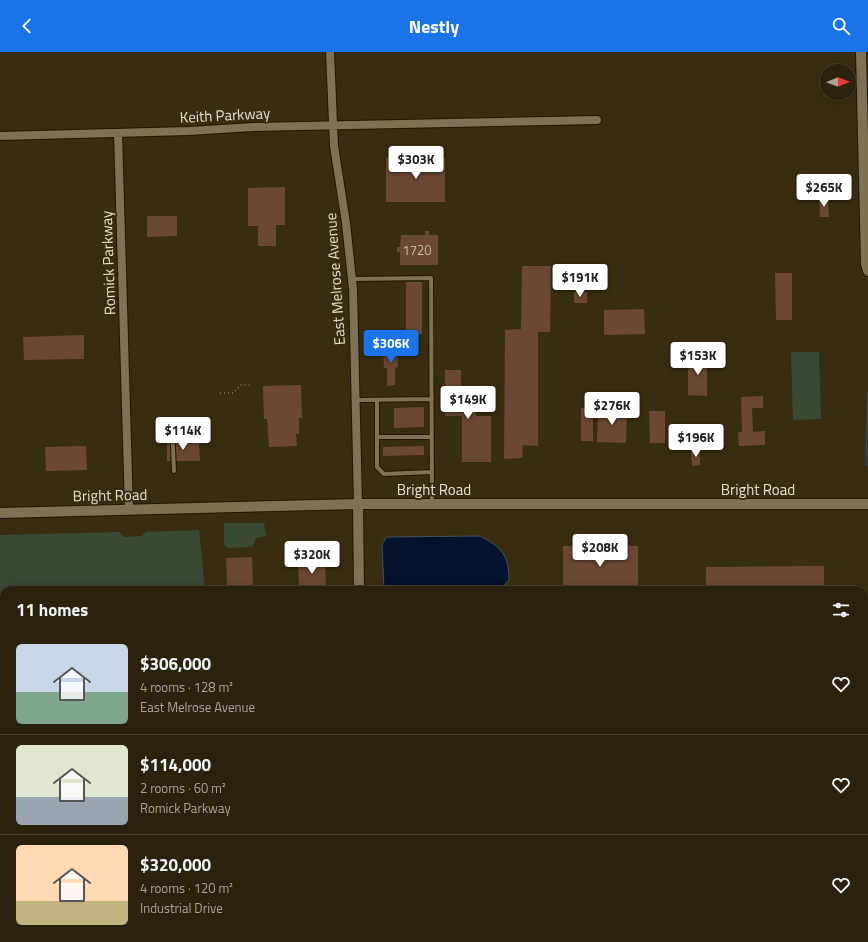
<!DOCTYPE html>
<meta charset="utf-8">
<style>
body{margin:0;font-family:"Titillium Web",sans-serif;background:#332a16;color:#f1f3f6;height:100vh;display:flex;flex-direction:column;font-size:15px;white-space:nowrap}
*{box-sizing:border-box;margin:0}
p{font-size:13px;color:#a6a49d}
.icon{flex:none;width:22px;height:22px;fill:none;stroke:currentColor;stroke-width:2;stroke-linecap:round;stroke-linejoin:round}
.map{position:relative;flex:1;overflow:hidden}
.side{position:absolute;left:0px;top:534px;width:868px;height:356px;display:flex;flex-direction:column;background:#2b220d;border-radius:12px 12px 0 0;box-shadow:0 2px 10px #0003,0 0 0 1px #473f2e}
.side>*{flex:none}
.needle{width:26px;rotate:89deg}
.fabs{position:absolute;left:820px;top:12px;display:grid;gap:8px}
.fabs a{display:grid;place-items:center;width:36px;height:36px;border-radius:50%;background:#2b220d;box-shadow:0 2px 10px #0003,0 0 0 1px #473f2e;font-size:20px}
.price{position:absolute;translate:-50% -34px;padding:0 9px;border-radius:4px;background:#fff;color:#222;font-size:13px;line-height:26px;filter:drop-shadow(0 1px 2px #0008)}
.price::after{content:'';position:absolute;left:50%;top:24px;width:12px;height:9px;margin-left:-6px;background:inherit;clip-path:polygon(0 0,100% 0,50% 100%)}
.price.on{background:#1a73e8;color:#fff}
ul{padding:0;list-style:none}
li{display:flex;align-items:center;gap:12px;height:100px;padding:0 16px}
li+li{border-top:1px solid #473f2e}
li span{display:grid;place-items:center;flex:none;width:112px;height:80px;border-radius:6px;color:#555}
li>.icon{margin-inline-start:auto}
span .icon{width:48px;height:48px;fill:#fffc;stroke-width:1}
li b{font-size:17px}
h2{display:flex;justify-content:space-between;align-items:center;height:48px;padding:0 16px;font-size:17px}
header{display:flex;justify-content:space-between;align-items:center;height:52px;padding:0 16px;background:#1a73e8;color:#fff;font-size:18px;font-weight:700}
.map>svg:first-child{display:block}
.green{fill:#394934}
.forest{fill:#50694a}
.water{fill:#04132d;stroke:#48505e}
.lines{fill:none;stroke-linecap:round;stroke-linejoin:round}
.stream{stroke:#48505e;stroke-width:2.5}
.building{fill:#6b4834}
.service-casing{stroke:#201500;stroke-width:6}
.minor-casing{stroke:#201500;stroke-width:10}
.tertiary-casing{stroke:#201500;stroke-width:12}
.secondary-casing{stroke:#201500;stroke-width:12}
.path{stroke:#847a63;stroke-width:1.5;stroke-dasharray:1 3;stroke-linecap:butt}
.service{stroke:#7f7154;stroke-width:4}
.minor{stroke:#7f7154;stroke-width:8}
.tertiary{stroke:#7f7154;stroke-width:10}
.secondary{stroke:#7f7154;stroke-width:10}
.labels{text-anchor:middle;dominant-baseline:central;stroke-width:4;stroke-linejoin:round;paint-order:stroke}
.number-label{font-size:13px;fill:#c7b9a8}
.street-label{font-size:15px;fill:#e6dfcf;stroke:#392d11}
</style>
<header><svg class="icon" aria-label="back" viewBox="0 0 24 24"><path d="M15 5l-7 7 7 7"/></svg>Nestly<svg class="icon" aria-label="search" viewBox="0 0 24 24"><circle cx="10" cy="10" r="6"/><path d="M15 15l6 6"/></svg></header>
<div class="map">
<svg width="868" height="890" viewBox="0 0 868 890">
<rect width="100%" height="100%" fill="#392d11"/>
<!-- green -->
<path class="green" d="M791,300H819L821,367L793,368Z
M224,471H264L266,484L256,486L252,495L227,496L224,492Z
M199,478L205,538H4V560H0V483L119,480L124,485L142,484L146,480Z"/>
<!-- forest -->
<path class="forest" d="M0,560H4V841L0,835Z
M864,780L868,781V807L864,809Z"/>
<!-- water -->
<path class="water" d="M868,340V413H866Z
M480,484C501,495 509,503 509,528L500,537L384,538L382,492L387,485Z"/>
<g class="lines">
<!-- stream -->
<path class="stream" d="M774,886L776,890
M510,890L517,886"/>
</g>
<!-- building -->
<path class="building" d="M386,106H445V150H386Z
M285,135V173H276V194H258V174H248V136Z
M819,148H828L829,165H820Z
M147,164H177V184L147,185Z
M425,179H429V183H438V213H400V200H397V195H400L401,183H425Z
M522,214H551L550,280H538V394L523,393L522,406L504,407L505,278L521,277Z
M775,221H792V268H776Z
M406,230H422V282L406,283Z
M574,240H587V251H574Z
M644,257L645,282L604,283V258Z
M84,283V307L24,308L23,285Z
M397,295L398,315L395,316V333L387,334V316H384L383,296Z
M688,305L707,306V344L688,343Z
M445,318H461V341H477L476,364H491V410H462V364H445Z
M301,333L302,366H299V382H296L297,394L269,395L267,367H264L263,334Z
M763,344V356H752L753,380L765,379V393L739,394L738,380H742L741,345Z
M424,355V375L394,376V356Z
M581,356H593V389H581Z
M598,356L627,357L626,391L597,390Z
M649,359H665V391H650Z
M167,389H199L200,409H167Z
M86,394L87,418L46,419L45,395Z
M424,394V403L383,404V395Z
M691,398H700V413L692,414Z
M563,494H638V538H563Z
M252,505L253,534L227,535L226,506Z
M298,508H325L326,538H299Z
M824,514V538H706V515Z
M218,886H310L313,890H213Z
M349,886H370L372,890H352Z
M553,886H756L759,890H547Z"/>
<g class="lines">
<!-- service casing -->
<g class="service-casing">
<path id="service" d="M352,227L431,226L432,452
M356,348L432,347
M377,348V415L384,422L432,420
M172,371L174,419
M377,385H432
M204,890L210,886
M533,890L539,886"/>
</g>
<!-- minor casing -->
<g class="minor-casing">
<path id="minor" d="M330,0L334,94L346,171L353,237L358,452
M118,81L129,458
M0,84L189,79L253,75L597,68"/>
</g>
<!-- tertiary casing -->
<g class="tertiary-casing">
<path id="tertiary" d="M861,0L866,212L868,219
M358,452L359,538
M488,886L491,890"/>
</g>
<!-- secondary casing -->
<g class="secondary-casing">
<path id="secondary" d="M0,461L358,452H868"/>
</g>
<!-- path -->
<path class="path" d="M220,341H233L241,333H251"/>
<!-- service -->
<use href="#service" class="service"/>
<!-- minor -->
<use href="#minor" class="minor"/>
<!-- tertiary -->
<use href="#tertiary" class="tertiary"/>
<!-- secondary -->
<use href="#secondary" class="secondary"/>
</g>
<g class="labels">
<!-- number labels -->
<g class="number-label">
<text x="417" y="198">1720</text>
</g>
<!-- street labels -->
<g class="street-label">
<text transform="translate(225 63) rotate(-3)">Keith Parkway</text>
<text transform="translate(108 211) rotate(-92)">Romick Parkway</text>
<text transform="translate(335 227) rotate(-94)">East Melrose Avenue</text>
<text x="434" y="437">Bright Road</text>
<text x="758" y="437">Bright Road</text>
<text transform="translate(110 443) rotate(-1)">Bright Road</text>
</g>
</g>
</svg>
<div class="fabs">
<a><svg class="needle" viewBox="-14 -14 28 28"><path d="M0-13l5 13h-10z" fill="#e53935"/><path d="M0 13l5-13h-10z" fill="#a6a49d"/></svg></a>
</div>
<b class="price" style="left:416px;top:128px">$303K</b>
<b class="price" style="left:824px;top:156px">$265K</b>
<b class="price" style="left:580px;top:246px">$191K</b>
<b class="price on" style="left:391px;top:312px">$306K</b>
<b class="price" style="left:698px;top:324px">$153K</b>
<b class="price" style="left:468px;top:368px">$149K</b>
<b class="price" style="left:612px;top:374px">$276K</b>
<b class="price" style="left:183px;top:399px">$114K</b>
<b class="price" style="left:696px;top:406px">$196K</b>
<b class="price" style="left:600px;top:516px">$208K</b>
<b class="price" style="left:312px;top:523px">$320K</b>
<section class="side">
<h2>11 homes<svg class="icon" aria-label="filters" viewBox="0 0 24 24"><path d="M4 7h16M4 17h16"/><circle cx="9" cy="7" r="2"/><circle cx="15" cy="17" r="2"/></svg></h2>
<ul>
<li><span style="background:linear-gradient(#c9d6e8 60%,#7fa58c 0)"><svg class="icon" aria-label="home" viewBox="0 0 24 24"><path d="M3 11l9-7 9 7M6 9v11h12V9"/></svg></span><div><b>$306,000</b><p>4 rooms · 128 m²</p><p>East Melrose Avenue</p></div><svg class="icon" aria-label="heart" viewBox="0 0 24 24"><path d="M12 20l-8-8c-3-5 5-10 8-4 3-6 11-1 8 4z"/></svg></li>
<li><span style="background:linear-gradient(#dfe7d0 65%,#9aa5b1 0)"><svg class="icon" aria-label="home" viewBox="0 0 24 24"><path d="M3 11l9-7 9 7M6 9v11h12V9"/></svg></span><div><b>$114,000</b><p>2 rooms · 60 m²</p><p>Romick Parkway</p></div><svg class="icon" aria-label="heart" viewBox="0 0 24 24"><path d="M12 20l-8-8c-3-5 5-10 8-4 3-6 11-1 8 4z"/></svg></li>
<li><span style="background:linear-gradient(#ffd9b3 70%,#c2b280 0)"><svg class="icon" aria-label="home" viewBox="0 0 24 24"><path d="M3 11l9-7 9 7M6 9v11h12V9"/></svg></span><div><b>$320,000</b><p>4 rooms · 120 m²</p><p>Industrial Drive</p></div><svg class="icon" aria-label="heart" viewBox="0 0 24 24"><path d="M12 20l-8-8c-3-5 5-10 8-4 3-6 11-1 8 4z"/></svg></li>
</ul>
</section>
</div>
